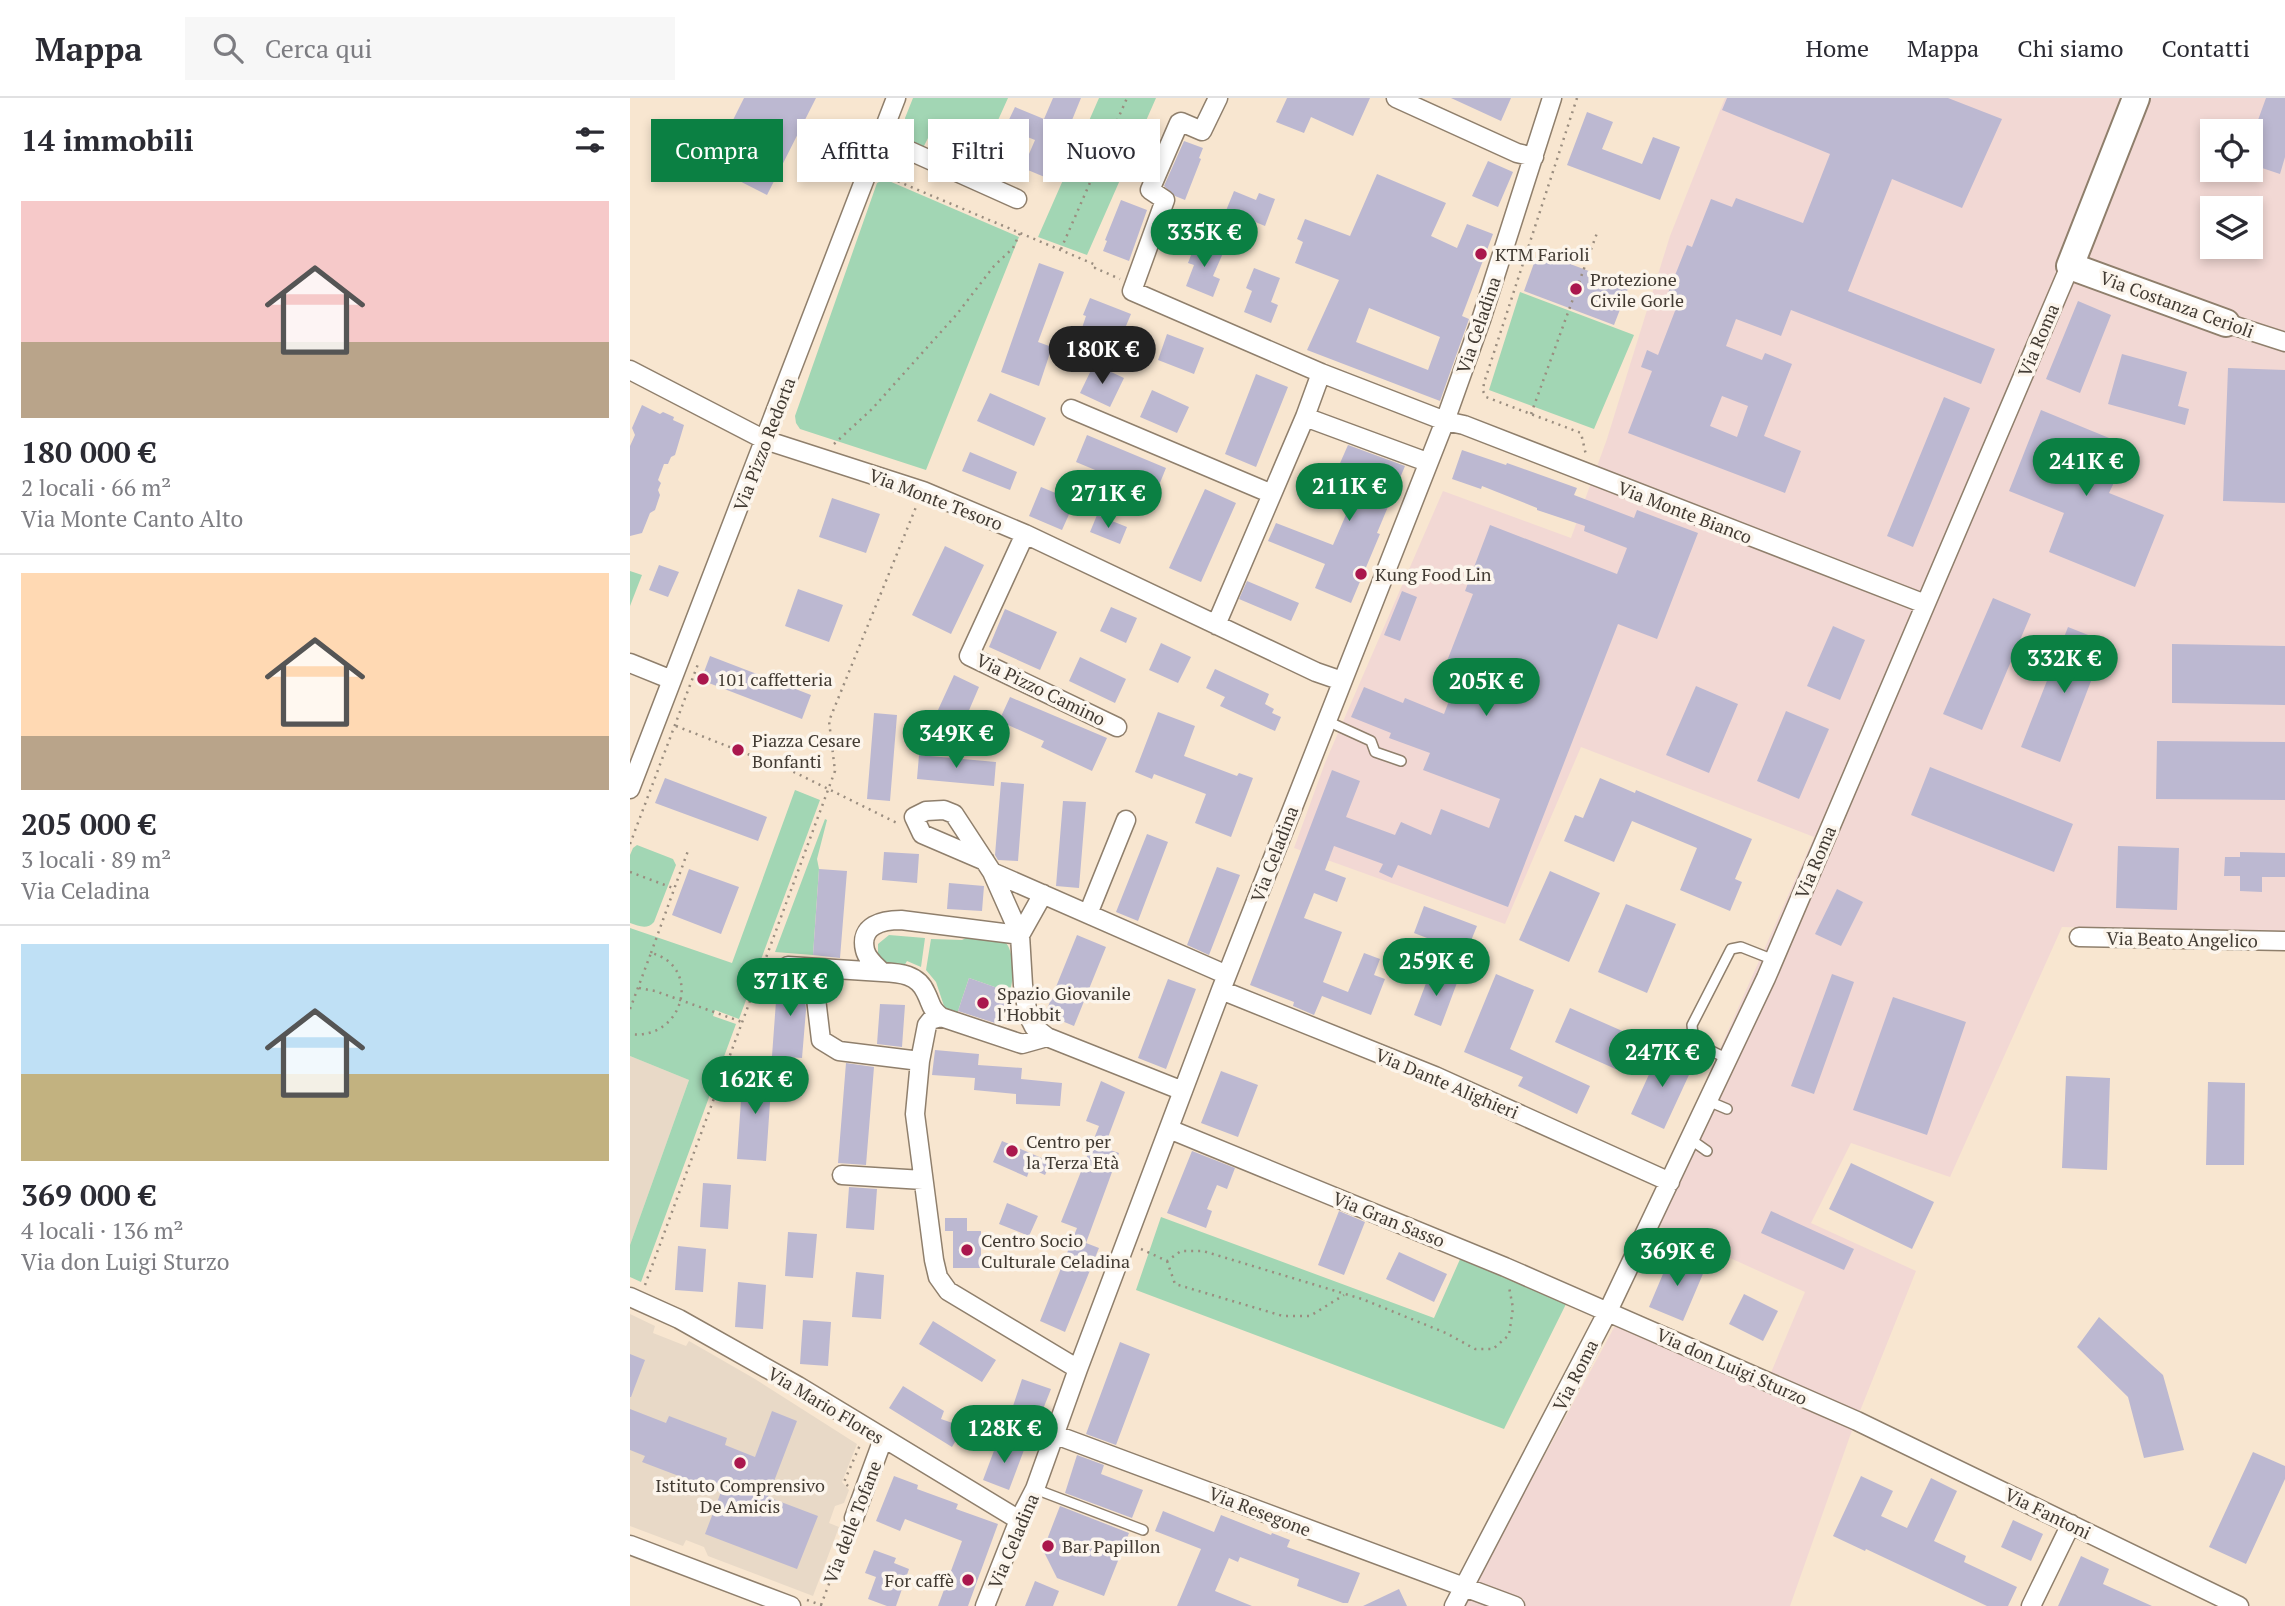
<!DOCTYPE html>
<html lang="it">
<meta charset="utf-8">
<style>
body{margin:0;font-family:"PT Serif",serif;background:#f7f7f7;color:#2b2b33;height:100vh;display:flex;flex-direction:column;font-size:26px;white-space:nowrap}
*{box-sizing:border-box;margin:0}
p{font-size:23px;color:#7c7c81}
.icon{flex:none;width:38px;height:38px;fill:none;stroke:currentColor;stroke-width:2;stroke-linecap:round;stroke-linejoin:round}
.map{position:relative;flex:1;overflow:hidden}
.side{display:flex;flex-direction:column;background:#fff;width:630px}
.side>*{flex:none}
.hud{position:absolute;left:21px;top:21px;width:665px;height:63px;display:flex;gap:14px}
.fabs{position:absolute;left:1570px;top:21px;display:grid;gap:14px}
.fabs a{display:grid;place-items:center;width:63px;height:63px;border-radius:0px;background:#fff;box-shadow:0 4px 10px #0003;font-size:35px}
.price{position:absolute;translate:-50% -60px;padding:0 16px;border-radius:24px;background:#0b8043;color:#fff;font-size:23px;line-height:46px;filter:drop-shadow(0 2px 4px #0008)}
.price::after{content:'';position:absolute;left:50%;top:42px;width:21px;height:16px;margin-left:-10px;background:inherit;clip-path:polygon(0 0,100% 0,50% 100%)}
.price.active{background:#222;color:#fff}
ul{padding:0;list-style:none}
li{display:grid;align-content:center;gap:14px;height:371px;padding:0 21px}
li+li{border-top:2px solid #e1e1e2}
li span{display:grid;place-items:center;height:217px;border-radius:0px;color:#555}
li>.icon{margin-inline-start:auto}
span .icon{width:126px;height:126px;fill:#fffc;stroke-width:1}
li b{font-size:30px}
h2{display:flex;justify-content:space-between;align-items:center;height:84px;padding:0 21px;font-size:30px}
.chip{padding:0 24px;border-radius:0px;background:#fff;box-shadow:0 4px 10px #0003;font-size:24px;line-height:63px}
.chip.active{background:#0b8043;color:#fff}
header{display:flex;align-items:center;gap:42px;box-sizing:border-box;height:98px;padding:0 35px;background:#fff;border-bottom:2px solid #e1e1e2}
header strong{font-size:33px}
nav{display:flex;gap:38px;margin-inline-start:auto;font-size:24px}
.search{width:490px;height:63px;background:#f7f7f7;display:flex;align-items:center;gap:18px;box-sizing:border-box;padding:0 24px;border-radius:0px;color:#7c7c81;font-size:26px}
main{display:flex;flex:1;min-height:0}
.map>svg:first-child{display:block}
.industrial{fill:#f2d8d4;fill-rule:evenodd}
.education{fill:#e8d9c7}
.green{fill:#a2d6b4}
.building{fill:#bcb8d1;fill-rule:evenodd}
.lines{fill:none;stroke-linecap:round;stroke-linejoin:round}
.lane-casing{stroke:#8f7f6c;stroke-width:12}
.street-casing{stroke:#8f7f6c;stroke-width:21}
.secondary-casing{stroke:#8f7f6c;stroke-width:30}
.path{stroke:#9a8d7f;stroke-width:2.5;stroke-dasharray:2 5;stroke-linecap:butt}
.lane{stroke:#fff;stroke-width:9}
.street{stroke:#fff;stroke-width:18}
.secondary{stroke:#fff;stroke-width:26}
.poi-dot{fill:#aa174d;stroke:#fcf5ec;stroke-width:2.5}
.labels{text-anchor:middle;dominant-baseline:central;stroke-width:7;stroke-linejoin:round;paint-order:stroke}
.poi-label{font-size:18px;fill:#423b33;stroke:#fcf5ec;text-anchor:start}
.street-label{font-size:18px;fill:#423b33;stroke:#fcf5ec}
</style>
<header>
<strong>Mappa</strong>
<div class="search"><svg class="icon" aria-label="search" viewBox="0 0 24 24"><circle cx="10" cy="10" r="6"/><path d="M15 15l6 6"/></svg>Cerca qui</div>
<nav><a>Home</a><a>Mappa</a><a>Chi siamo</a><a>Contatti</a></nav>
</header>
<main>
<section class="side">
<h2>14 immobili<svg class="icon" aria-label="filters" viewBox="0 0 24 24"><path d="M4 7h16M4 17h16"/><circle cx="9" cy="7" r="2"/><circle cx="15" cy="17" r="2"/></svg></h2>
<ul>
<li><span style="background:linear-gradient(#f6c9c9 65%,#b9a48a 0)"><svg class="icon" aria-label="home" viewBox="0 0 24 24"><path d="M3 11l9-7 9 7M6 9v11h12V9"/></svg></span><div><b>180 000 €</b><p>2 locali · 66 m²</p><p>Via Monte Canto Alto</p></div></li>
<li><span style="background:linear-gradient(#ffd9b3 75%,#b9a48a 0)"><svg class="icon" aria-label="home" viewBox="0 0 24 24"><path d="M3 11l9-7 9 7M6 9v11h12V9"/></svg></span><div><b>205 000 €</b><p>3 locali · 89 m²</p><p>Via Celadina</p></div></li>
<li><span style="background:linear-gradient(#bfe0f5 60%,#c2b280 0)"><svg class="icon" aria-label="home" viewBox="0 0 24 24"><path d="M3 11l9-7 9 7M6 9v11h12V9"/></svg></span><div><b>369 000 €</b><p>4 locali · 136 m²</p><p>Via don Luigi Sturzo</p></div></li>
</ul>
</section>
<div class="map">
<svg width="1655" height="1508" viewBox="0 0 1655 1508">
<rect width="100%" height="100%" fill="#f8e6d0"/>
<!-- industrial -->
<path class="industrial" d="M1095,0H1655V835L1432,829L1320,1079L1221,1045L1181,1125L1286,1173L1220,1338L1160,1508H833L993,1213L1140,1277L1175,1194L1012,1120L1054,1032L1184,739L951,649L875,826L664,750L695,665L813,393L941,440L977,341L1040,138ZM1582,33H1620V72H1582ZM1582,110H1620V149H1582Z"/>
<!-- education -->
<path class="education" d="M0,958L59,982L0,1147Z
M0,1216L25,1228L23,1235L56,1248L59,1243L125,1281L227,1346L212,1384L219,1392L214,1405L205,1408L199,1425L209,1429L183,1498L78,1458L74,1449L56,1442L53,1448L0,1428Z"/>
<!-- green -->
<path class="green" d="M283,0H378L351,60L299,38L293,50L272,41L276,31L275,20Z
M469,0H526L457,157L408,139Z
M253,82L259,83L389,139L296,372L170,331L166,325L165,318L247,85Z
M890,194L1004,237L964,331L859,292Z
M0,473L12,477L0,508Z
M165,692L190,702L109,921L85,912L83,918L106,926L11,1184L0,1179V1147L59,982L0,958V830L102,865Z
M195,721L197,722L187,761L189,771L183,857L145,854Z
M7,747L43,761L46,767L24,824C17,832 9,828 0,825V757L3,750Z
M259,837L295,840L291,869L277,863L274,868L252,866L248,857V846Z
M338,839C348,840 363,839 372,842C385,847 385,884 379,894L339,880L327,916L315,911L306,884L296,872L301,841L332,842Z
M531,1119L804,1220L831,1159L937,1204L874,1331L506,1192Z"/>
<!-- building -->
<path class="building" d="M114,0H186L137,97L80,68Z
M423,0H451L440,27L444,28L429,63L425,61L417,80L393,70L405,42L375,30L385,9L414,21Z
M657,0H740L723,38L681,19L674,35L646,24Z
M821,0H881L871,23Z
M1097,0H1318L1372,21L1332,110L1262,81L1218,193L1365,251L1351,286L1161,212L1151,238L1106,221L1096,248L1132,262L1135,255L1162,266L1134,338L1171,353L1155,395L998,335L1022,273L1011,269L1017,252L1028,257L1050,200L1038,195L1057,147L1062,149L1081,101L1102,109L1106,100L1173,125L1200,56L1092,12ZM1092,298L1118,308L1107,339L1080,328Z
M1636,0H1655V59L1650,76L1620,66V44Z
M957,14L983,24L972,51L1012,66L1023,39L1050,49L1030,102L937,67Z
M554,43L573,50L569,60L571,61L555,102L545,98L534,88Z
M858,63L883,74L868,109L842,98Z
M747,76L816,105L801,138L827,150L837,126L863,136L832,218L839,221L810,303L677,252L709,182L665,165L673,144L667,141L675,121L720,138ZM739,210L810,239L798,272L726,244Z
M604,93L626,102L629,95L645,101L635,128L611,118L608,126L593,120Z
M491,102L517,112L499,163L473,153L477,143L475,142Z
M566,144L593,155L583,178L590,181L583,199L556,188L564,167L558,165Z
M908,154L999,188L984,227L894,193Z
M409,165L434,174L408,244L422,249L409,288L371,274Z
M624,170L650,180L641,204L648,207L641,225L614,214L622,193L616,190Z
M460,200L501,216L488,247L451,233L456,218L453,217Z
M1448,203L1481,217L1450,295L1416,281Z
M537,236L574,250L564,276L528,262Z
M1492,256L1557,274L1548,308L1559,311L1555,327L1478,306Z
M464,266L494,280L480,309L450,295Z
M1598,270L1655,272V405L1593,403Z
M626,276L658,289L626,369L595,356Z
M522,292L559,309L547,335L510,319Z
M360,295L416,320L404,348L347,323Z
M1314,299L1340,310L1283,449L1257,438Z
M12,307L30,316L33,314L44,319L43,322L54,327L45,357L41,359L38,366H34L28,382L31,385L28,392L30,397L25,412L20,415L12,435L0,438V348L5,337L2,330Z
M1411,312L1501,349L1479,395L1534,417L1505,489L1419,454L1434,415L1379,393Z
M457,337L536,370L525,397L446,364Z
M718,347L775,368L747,435L750,436L721,505L685,490L695,466L638,443L646,425L703,447L724,398L700,388Z
M832,352L876,367L877,365L947,390L944,397L1004,420L1007,412L1068,435L1027,541L988,526L878,809L768,767L762,780L749,774L753,766L704,748L695,772L716,780L707,804L684,795L674,820L712,834L693,884L718,894L734,855L750,861L744,877L755,881L741,917L692,898L684,917L663,908L664,904L620,887L702,672L730,683L716,719L765,737L771,724L801,737L811,711L859,730L870,701L793,672L800,655L759,640L761,635L721,619L734,589L773,605L775,600L814,616L827,582L812,576L843,496L835,493L860,427L987,476L997,450L954,433L955,428L907,412V410L852,388L851,391L822,381Z
M340,354L387,374L380,392L332,373Z
M411,389L445,403L432,432L399,418Z
M575,391L606,405L571,484L539,470Z
M202,400L250,416L236,455L189,439Z
M467,417L497,429L490,446L460,434Z
M315,448L354,467L321,536L282,517Z
M29,467L49,474L38,499L19,492Z
M617,483L669,505L661,523L609,501Z
M168,491L213,507L199,544L155,528Z
M772,493L787,499L770,543L754,537Z
M1363,500L1401,516L1352,632L1313,616Z
M481,509L507,520L496,545L470,533Z
M375,511L427,534L410,572L359,549Z
M1203,528L1235,542L1210,602L1177,588Z
M1438,529L1476,544L1430,664L1391,649Z
M531,545L561,559L548,585L519,572Z
M1542,546L1655,548V607L1542,605Z
M80,558L181,597L172,621L71,582Z
M450,559L496,581L485,605L439,583Z
M585,571L639,596L635,606L644,611L642,615L651,619L645,633L590,608L595,599L576,590Z
M324,577L349,589L334,624L308,612Z
M1066,588L1108,606L1079,675L1036,657Z
M380,599L477,640L462,673L411,649L414,643L369,623Z
M1156,613L1199,631L1169,701L1127,683Z
M528,614L565,628L554,658L607,678L609,675L623,680L601,739L565,725L576,696L524,676L522,681L505,674Z
M244,615L267,617L260,703L237,701Z
M1527,643L1655,644V702L1526,701Z
M289,657L366,664L364,688L287,681Z
M1300,669L1443,726L1424,774L1281,717Z
M35,680L137,719L128,743L25,705Z
M970,680L1005,695L1006,692L1122,741L1105,781L1112,784L1100,813L1050,792L1067,750L1002,723L984,764L934,743L945,717L953,720Z
M371,684L394,686L388,763L368,762L365,757Z
M433,703L456,704L449,790L426,788Z
M517,736L538,744L508,823L486,814Z
M1488,748L1549,750L1547,812L1486,810Z
M254,754L289,756L287,785L252,782Z
M1610,754L1655,755V779H1632V794L1610,793V778H1594L1595,759H1610Z
M587,769L610,777L579,857L557,847Z
M59,771L109,789L91,836L42,817Z
M189,771L217,773L210,860L183,857Z
M920,773L970,795L939,864L889,842Z
M319,785L354,788L352,813L317,811Z
M1207,791L1233,804L1211,848L1185,836Z
M996,806L1046,826L1017,895L968,874Z
M794,808L847,828L836,855L784,835Z
M447,837L476,849L444,928L415,916Z
M801,872L828,882L811,928L784,917Z
M148,876L157,879L178,881L174,893L176,912L172,960L142,958Z
M866,876L904,892L880,951L960,988L947,1016L888,988L893,979L834,954Z
M1202,876L1224,884L1184,996L1161,988Z
M339,880L379,894L368,926L328,913Z
M538,881L566,891L536,971L508,960Z
M1263,899L1336,924L1297,1037L1223,1012Z
M250,906L275,907L272,949L247,946Z
M940,910L1006,939L990,973L925,944Z
M1031,950L1064,966L1034,1031L1001,1016Z
M305,952L349,956L348,967L392,970L391,981L432,985L430,1008L386,1006V996L344,992L345,980L302,977Z
M216,965L244,969L236,1067L208,1065Z
M113,973L142,975L136,1063L107,1061Z
M591,973L628,987L608,1039L571,1025Z
M1436,978L1480,980L1477,1072L1432,1070Z
M471,983L495,994L474,1050L489,1055L456,1145L469,1150L435,1234L410,1223L447,1130L431,1124L469,1028L456,1023Z
M1578,984L1615,985L1614,1067H1576Z
M372,1043L421,1064L415,1077L400,1070L397,1079L363,1064Z
M562,1053L605,1070L597,1091L587,1087L577,1111L582,1113L576,1130L537,1115Z
M1221,1065L1304,1104L1282,1151L1199,1111Z
M73,1085L101,1087L98,1131L70,1129Z
M219,1089L247,1091L244,1132L216,1130Z
M377,1105L408,1118L399,1138L369,1126Z
M709,1113L735,1124L714,1177L688,1167Z
M1141,1113L1224,1151L1214,1172L1131,1135Z
M315,1120H337V1133H351V1170H323V1133H315Z
M158,1134L187,1136L183,1180L155,1178Z
M48,1148L76,1151L73,1194L45,1192Z
M769,1154L817,1176L804,1204L756,1181Z
M1041,1157L1075,1171L1053,1223L1019,1209Z
M226,1174L254,1177L251,1221L222,1219Z
M108,1184L136,1187L133,1231L105,1229Z
M1114,1196L1148,1213L1133,1243L1099,1226Z
M1469,1219L1533,1277L1554,1352L1514,1360L1498,1299L1447,1249Z
M173,1222L201,1224L198,1268L170,1266Z
M303,1223L366,1262L352,1284L289,1246Z
M490,1244L520,1256L486,1347L456,1336Z
M0,1256L15,1262L1,1299H0Z
M392,1281L421,1291L406,1329L379,1320Z
M273,1288L314,1313L311,1321L334,1329L322,1349L259,1310Z
M0,1311L36,1325L39,1318L97,1340L95,1347L125,1359L142,1313L167,1323L138,1399L188,1418L167,1471L75,1436L91,1394L12,1364L15,1358L0,1352Z
M368,1342L394,1352L379,1392L353,1382Z
M1623,1354L1655,1368V1381L1616,1466L1579,1449Z
M447,1357L474,1367L471,1376L513,1392L502,1420L435,1395Z
M264,1378L288,1387L287,1391L328,1406L326,1411L368,1426L338,1508H308L332,1443L275,1421L270,1433L246,1423Z
M1231,1378L1263,1393L1251,1418L1277,1430L1301,1380L1327,1393L1304,1443L1336,1458L1334,1464L1387,1489L1378,1508H1357L1236,1451L1235,1453L1203,1438Z
M430,1408L499,1435L474,1498L427,1480L413,1452Z
M533,1413L584,1434L591,1417L641,1437L642,1435L660,1442L657,1449L730,1475L718,1505H713L667,1488L669,1481L610,1459L608,1464L599,1460L585,1493L622,1508H547L571,1451L525,1433Z
M1383,1422L1413,1436L1401,1463L1371,1449Z
M244,1452L266,1460L264,1465L279,1471L266,1508H257L238,1501L246,1479L235,1475Z
M1451,1458L1479,1471L1473,1486L1522,1508H1428Z
M405,1483L429,1493L423,1508H395Z
M769,1491L777,1508H733Z"/>
<g class="lines">
<!-- lane casing -->
<g class="lane-casing">
<path id="lane" d="M697,623L741,643L745,654L771,663
M1098,961C1082,953 1062,947 1062,927L1101,851L1111,849L1144,862
M1078,1003L1097,1011
M1060,1041L1077,1053
M405,1391L513,1432"/>
</g>
<!-- street casing -->
<g class="street-casing">
<path id="street" d="M588,0L572,33L551,24L549,25L520,92L535,102L502,193L691,275
M766,0L887,55L904,59
M251,40L387,101
M1596,225L1655,244
M0,272L135,342L293,393L395,436L686,574L712,583
M441,311L642,396
M675,319L797,364
M395,436L339,558L487,629
M586,527L675,319L691,275L815,323L834,327L1295,506
M0,565L42,582
M0,691L266,0
M355,763L292,736L284,719L296,713L314,712L324,716L362,774L390,837L393,887L398,917L404,929L417,939
M362,774L597,877
M458,816L496,722
M390,837L271,822C253,822 229,827 235,852C237,861 246,868 252,874C270,875 288,876 296,895C302,907 300,910 311,919L392,946L417,939L553,993
M390,837L413,796
M1449,839L1655,843
M158,868L252,874
M185,892L191,942L209,953L290,963
M591,892L805,978L1040,1084
M311,919L301,922L297,927L290,963L285,1016L304,1162L308,1179L318,1193L448,1271
M539,1031L875,1169L1227,1323L1609,1508
M212,1077L293,1082
M0,1199L49,1221L168,1288L389,1422
M426,1337L885,1508
M224,1420L253,1341
M0,1447L161,1508
M355,1508L389,1422L405,1391L448,1271L591,892L815,323L851,222L922,0
M824,1508L978,1213L1136,880L1440,168
M1401,1508L1441,1426"/>
</g>
<!-- secondary casing -->
<g class="secondary-casing">
<path id="secondary" d="M1506,0L1440,168L1596,225"/>
</g>
<!-- path -->
<path class="path" d="M947,0L854,285L853,293L856,299L951,335L956,357
M255,78L466,167L465,170L490,181
M431,151L497,0
M901,316L967,135
M204,346L242,311L327,216L364,168L383,150L390,135
M46,628L166,675L267,725
M0,746L68,566
M0,774L43,790
M21,855L59,750
M9,890L25,893L112,924
M0,911L21,855C73,868 54,943 0,936
M511,1151L537,1163L551,1153H573L732,1201L816,1235L845,1251H863L879,1237L883,1210L879,1189
M537,1163L545,1186L653,1218H680L714,1197
M15,1187L205,673L199,623L286,409
M218,1388L214,1384L230,1347
M177,1502L194,1508
M191,1507L218,1436"/>
<!-- lane -->
<use href="#lane" class="lane"/>
<!-- street -->
<use href="#street" class="street"/>
<!-- secondary -->
<use href="#secondary" class="secondary"/>
</g>
<!-- markers -->
<g class="poi-dot">
<circle cx="851" cy="156" r="7"/>
<circle cx="946" cy="191" r="7"/>
<circle cx="731" cy="476" r="7"/>
<circle cx="73" cy="581" r="7"/>
<circle cx="108" cy="652" r="7"/>
<circle cx="353" cy="905" r="7"/>
<circle cx="382" cy="1053" r="7"/>
<circle cx="337" cy="1152" r="7"/>
<circle cx="110" cy="1365" r="7"/>
<circle cx="418" cy="1448" r="7"/>
<circle cx="338" cy="1482" r="7"/>
</g>
<g class="labels">
<!-- poi labels -->
<g class="poi-label">
<text x="865" y="156">KTM Farioli</text>
<text x="960" y="181">Protezione<tspan x="960" dy="21">Civile Gorle</tspan></text>
<text x="745" y="476">Kung Food Lin</text>
<text x="87" y="581">101 caffetteria</text>
<text x="122" y="642">Piazza Cesare<tspan x="122" dy="21">Bonfanti</tspan></text>
<text x="367" y="895">Spazio Giovanile<tspan x="367" dy="21">l'Hobbit</tspan></text>
<text x="396" y="1043">Centro per<tspan x="396" dy="21">la Terza Età</tspan></text>
<text x="351" y="1142">Centro Socio<tspan x="351" dy="21">Culturale Celadina</tspan></text>
<text x="110" y="1387" text-anchor="middle">Istituto Comprensivo<tspan x="110" dy="21">De Amicis</tspan></text>
<text x="432" y="1448">Bar Papillon</text>
<text x="324" y="1482" text-anchor="end">For caffè</text>
</g>
<!-- street labels -->
<g class="street-label">
<text transform="translate(1547 206) rotate(20)">Via Costanza Cerioli</text>
<text transform="translate(848 227) rotate(-71)">Via Celadina</text>
<text transform="translate(1408 242) rotate(-67)">Via Roma</text>
<text transform="translate(134 346) rotate(-69)">Via Pizzo Redorta</text>
<text transform="translate(306 401) rotate(21)">Via Monte Tesoro</text>
<text transform="translate(1055 414) rotate(21)">Via Monte Bianco</text>
<text transform="translate(411 591) rotate(26)">Via Pizzo Camino</text>
<text transform="translate(644 756) rotate(-69)">Via Celadina</text>
<text transform="translate(1185 764) rotate(-67)">Via Roma</text>
<text transform="translate(1552 841) rotate(1)">Via Beato Angelico</text>
<text transform="translate(817 985) rotate(23)">Via Dante Alighieri</text>
<text transform="translate(759 1121) rotate(22)">Via Gran Sasso</text>
<text transform="translate(1102 1268) rotate(24)">Via don Luigi Sturzo</text>
<text transform="translate(945 1277) rotate(-63)">Via Roma</text>
<text transform="translate(196 1307) rotate(31)">Via Mario Flores</text>
<text transform="translate(630 1413) rotate(21)">Via Resegone</text>
<text transform="translate(1418 1415) rotate(26)">Via Fantoni</text>
<text transform="translate(222 1424) rotate(-69)">Via delle Tofane</text>
<text transform="translate(383 1443) rotate(-67)">Via Celadina</text>
</g>
</g>
</svg>
<div class="fabs">
<a><svg class="icon" aria-label="locate" viewBox="0 0 24 24"><circle cx="12" cy="12" r="6"/><path d="M12 2v4M12 18v4M2 12h4M18 12h4"/></svg></a>
<a><svg class="icon" aria-label="layers" viewBox="0 0 24 24"><path d="M12 4l9 5-9 5-9-5zM3 14l9 5 9-5"/></svg></a>
</div>
<b class="price" style="left:574px;top:171px">335K €</b>
<b class="price active" style="left:472px;top:288px">180K €</b>
<b class="price" style="left:1456px;top:400px">241K €</b>
<b class="price" style="left:719px;top:425px">211K €</b>
<b class="price" style="left:478px;top:432px">271K €</b>
<b class="price" style="left:1434px;top:597px">332K €</b>
<b class="price" style="left:856px;top:620px">205K €</b>
<b class="price" style="left:326px;top:672px">349K €</b>
<b class="price" style="left:806px;top:900px">259K €</b>
<b class="price" style="left:160px;top:920px">371K €</b>
<b class="price" style="left:1032px;top:991px">247K €</b>
<b class="price" style="left:125px;top:1018px">162K €</b>
<b class="price" style="left:1047px;top:1190px">369K €</b>
<b class="price" style="left:374px;top:1367px">128K €</b>
<div class="hud">
<a class="chip active">Compra</a>
<a class="chip">Affitta</a>
<a class="chip">Filtri</a>
<a class="chip">Nuovo</a>
</div>
</div>
</main>
